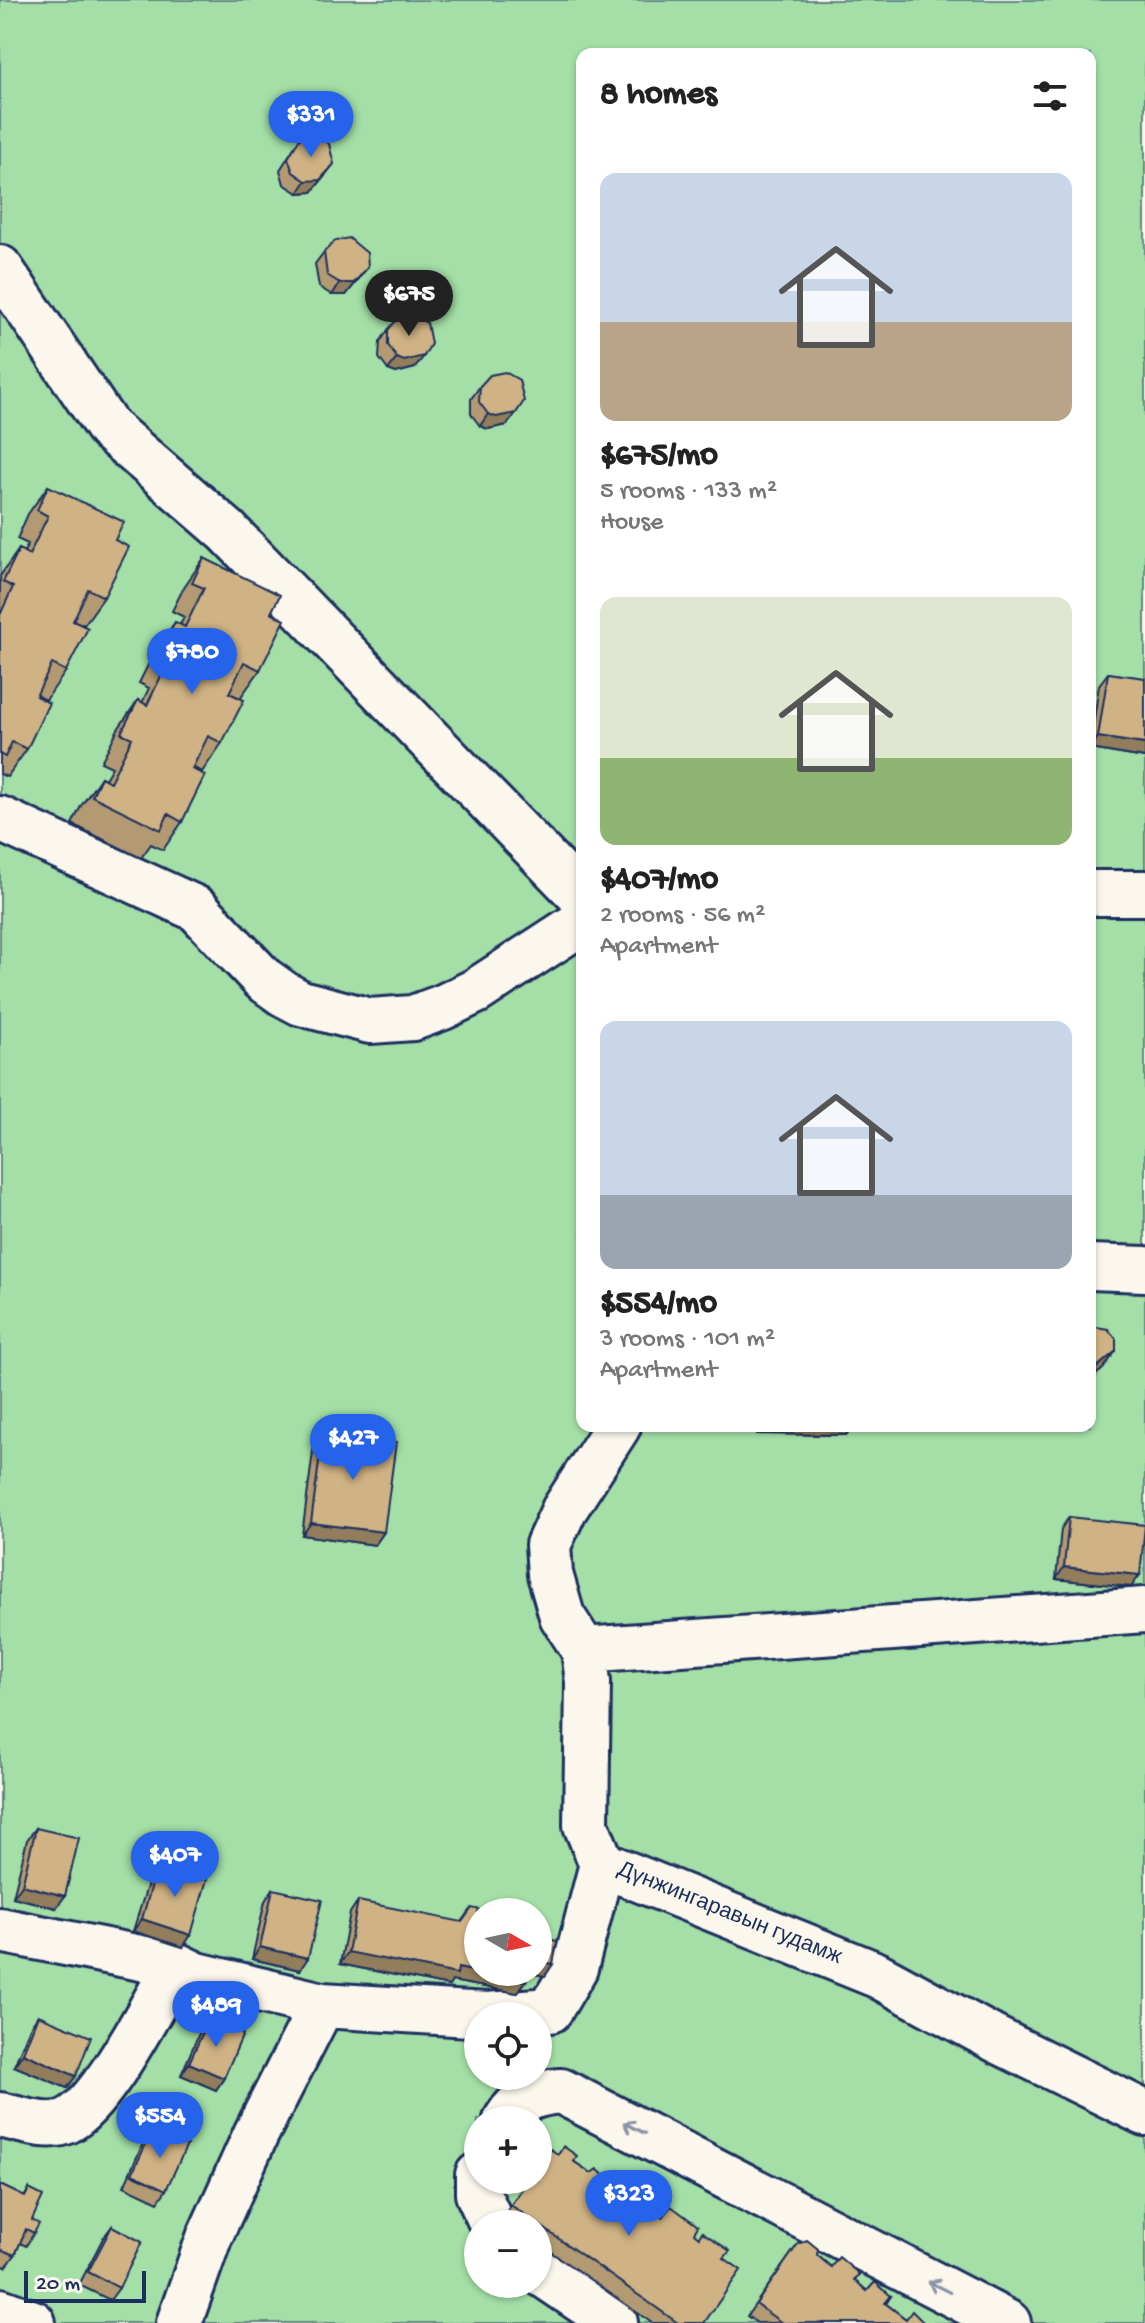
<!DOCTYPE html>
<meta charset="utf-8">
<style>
body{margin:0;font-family:"Gochi Hand",sans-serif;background:#f6f6f6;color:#222;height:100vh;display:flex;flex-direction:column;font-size:30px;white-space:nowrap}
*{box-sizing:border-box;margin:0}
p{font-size:26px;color:#767676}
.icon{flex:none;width:44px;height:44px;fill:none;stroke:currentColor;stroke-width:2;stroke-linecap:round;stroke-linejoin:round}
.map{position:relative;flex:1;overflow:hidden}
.drawer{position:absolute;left:576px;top:48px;width:520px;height:1384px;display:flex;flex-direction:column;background:#fff;border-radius:16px;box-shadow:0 2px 6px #0004}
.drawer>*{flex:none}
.needle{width:52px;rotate:99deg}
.buttons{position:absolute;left:464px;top:1898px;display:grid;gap:16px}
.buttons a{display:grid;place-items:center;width:88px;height:88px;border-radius:50%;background:#fff;box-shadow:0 2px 6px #0004;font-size:40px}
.scale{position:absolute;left:24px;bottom:20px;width:122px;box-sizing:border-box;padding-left:8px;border:4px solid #1b2f5e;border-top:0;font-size:22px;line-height:28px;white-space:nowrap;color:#1b2f5e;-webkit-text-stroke:6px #fbf7ec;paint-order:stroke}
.price{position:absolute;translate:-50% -68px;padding:0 18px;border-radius:28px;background:#2563eb;color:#fff;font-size:26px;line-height:52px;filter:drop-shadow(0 2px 4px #0008)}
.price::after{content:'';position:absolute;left:50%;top:48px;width:24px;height:18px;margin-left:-12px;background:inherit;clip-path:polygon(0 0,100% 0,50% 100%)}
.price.on{background:#222;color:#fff}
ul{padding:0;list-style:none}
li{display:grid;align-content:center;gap:16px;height:424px;padding:0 24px}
li span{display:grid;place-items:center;height:248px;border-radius:16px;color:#555}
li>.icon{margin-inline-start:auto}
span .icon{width:144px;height:144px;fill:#fffc;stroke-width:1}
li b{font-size:34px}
h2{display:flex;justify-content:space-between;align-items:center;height:96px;padding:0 24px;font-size:34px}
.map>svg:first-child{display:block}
.green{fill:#a3dfa6;stroke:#5f8782;stroke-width:2;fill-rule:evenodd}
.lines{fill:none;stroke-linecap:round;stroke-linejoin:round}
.minor-casing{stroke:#1b2f5e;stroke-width:50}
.minor{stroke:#fbf7ec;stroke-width:44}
.wall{fill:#b39a72;stroke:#1b2f5e;stroke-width:2}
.shaded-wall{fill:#927d5d;stroke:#1b2f5e;stroke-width:2}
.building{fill:#d0b385;stroke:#1b2f5e;stroke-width:2}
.oneway{stroke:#8b93a5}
.labels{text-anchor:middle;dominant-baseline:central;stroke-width:7;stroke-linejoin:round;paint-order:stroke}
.street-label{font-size:22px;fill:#1b2f5e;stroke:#fbf7ec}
</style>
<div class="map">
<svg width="1145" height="2323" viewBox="0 0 1145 2323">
<rect width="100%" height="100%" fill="#fbf7ec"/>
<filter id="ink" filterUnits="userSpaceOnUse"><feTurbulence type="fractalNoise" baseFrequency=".0125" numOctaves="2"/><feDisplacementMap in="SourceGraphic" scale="16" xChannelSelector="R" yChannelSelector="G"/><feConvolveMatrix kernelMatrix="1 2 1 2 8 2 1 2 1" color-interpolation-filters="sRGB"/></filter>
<g filter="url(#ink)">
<!-- green -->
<path class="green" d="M0,0H1145V2323H0ZM582,54H1090V1426H582ZM478,1912H538V1972H478ZM478,2016H538V2076H478ZM478,2120H538V2180H478ZM478,2224H538V2284H478Z"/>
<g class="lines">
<!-- minor casing -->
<g class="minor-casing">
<path id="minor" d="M0,268L108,428L227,531L582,897
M0,819L197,909L263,979L284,994L301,1003L370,1021L413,1018L443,1007L476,991L582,922
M1090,893H1145
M1090,1267L1145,1269
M618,1426L564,1510L548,1545L550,1574L562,1616L584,1650L588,1682L586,1825L602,1864L877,1975L995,2039L1145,2113
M584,1650L1145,1610
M0,1930L176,1965L197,1975L322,2005L487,2015L550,2010L575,1968L602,1864
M0,2115C19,2119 48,2130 67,2121C103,2104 153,2003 176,1965
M506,2120C519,2098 537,2093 561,2091L1008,2323
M478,2175V2194L492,2224
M538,2271L615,2323
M0,2311L33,2323
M179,2323L209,2238L256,2134L322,2005"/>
</g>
<!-- minor -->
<use href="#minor" class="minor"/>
</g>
<!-- wall -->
<path class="wall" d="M300,138L325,176L312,192L298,193L284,184L280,170Z
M324,252L359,279L346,295H332L319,287L315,264Z
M388,330L415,368L396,373L388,370L379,358L380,342Z
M480,386L507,425L488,429L480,426L471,414V399Z
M48,486L115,540L104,597L84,625L73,620L66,671L46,700L37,695L27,749L7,777L0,774V576L19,549L24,552L28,544L17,539L28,514Z
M204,558L271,613L260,670L240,698L229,693L222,743L202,772L192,767L182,822L163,850L151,844L141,858L72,824L81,806L101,777L105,779L112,767L101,762L118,729L138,700L142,703L149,688L139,683L155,651L175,622L180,625L184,617L172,611L184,587Z
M1108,673L1145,678V758L1090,749L1099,685Z
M757,1426H853L846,1435L757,1434Z
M323,1432L384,1532L375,1545L302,1535L314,1444Z
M1069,1517L1131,1587L1056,1579L1061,1529Z
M36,1828L56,1908L13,1897L27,1840Z
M158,1864L183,1947L133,1931L150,1877Z
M273,1889L300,1970L252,1959L265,1901Z
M358,1901L553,1964L545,1976L527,1973L526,1981L517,1993L452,1981L449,1986L340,1964L350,1913Z
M38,2015L76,2076L67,2088L14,2066L30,2027Z
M209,2019L224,2078L216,2090L181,2075L200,2031Z
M153,2129L166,2190L158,2202L124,2186L144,2141Z
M558,2154L573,2161L626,2196L724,2258L704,2323H652L538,2243V2224H511L502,2218L528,2180Z
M0,2185L24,2197L29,2189L34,2233L26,2246L20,2243L15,2255L6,2267L0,2265Z
M112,2226L119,2288L110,2300L79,2285L103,2238Z
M798,2244L817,2255L831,2267L859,2274L855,2280L867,2291L891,2296L886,2304L906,2319L924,2323H757L747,2316Z"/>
<!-- shaded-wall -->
<path class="shaded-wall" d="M334,164L312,192L298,193L306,181Z
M368,267L346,295H332L340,283Z
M424,356L415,368L396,373L388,370L397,358Z
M516,413L507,425L488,429L480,426L488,414Z
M1098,737L1145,744V758L1090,749Z
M1116,1351L1103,1369L1090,1380L1096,1368Z
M762,1426H853L846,1435L757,1434Z
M311,1523L384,1532L375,1545L302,1535Z
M1064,1567L1140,1575L1131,1587L1056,1579Z
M22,1885L65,1896L56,1908L13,1897Z
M142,1919L191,1935L183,1947L133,1931Z
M260,1947L308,1958L300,1970L252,1959Z
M348,1952L458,1968L526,1981L517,1993L452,1981L449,1986L340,1964Z
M538,1961L553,1964L545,1976L523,1972H538Z
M23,2053L76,2076L67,2088L14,2066Z
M189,2063L224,2078L216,2090L181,2075Z"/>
<!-- building -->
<path class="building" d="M316,136L329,144L334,164L320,180L306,181L293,172L288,158L300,138Z
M349,238L367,253L368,267L354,283H340L327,275L324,252L335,241Z
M414,316L427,323L431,344L424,356L404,361L397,358L388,345V330L398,318Z
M505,372L519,380L524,401L516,413L496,417L488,414L479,402L480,386L490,375Z
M48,486L124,522L115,540L129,547L104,597L88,589L73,621L88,628L66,671L52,664L36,696L49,703L27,749L12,742L5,757L0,754V615L13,587L3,582L19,549L29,555L48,516L37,510Z
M204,558L280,595L271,613L285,620L260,670L244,662L229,693L244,700L222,743L208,736L192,769L205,775L182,822L168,814L161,830L92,796L101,777L110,782L132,738L121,733L138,700L147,705L169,660L159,655L175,622L185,627L204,588L192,583Z
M1108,673L1145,678V744L1098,737Z
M1090,1326L1108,1329L1116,1339V1351L1096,1368L1094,1394H1090Z
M323,1432L396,1442L384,1532L311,1523Z
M1069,1517L1145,1525L1140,1575L1064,1567Z
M36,1828L79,1838L65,1896L22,1885Z
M158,1864L207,1879L191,1935L142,1919Z
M273,1889L322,1900L308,1958L260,1947Z
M358,1901L462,1922L472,1908L490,1912H478V1972L458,1968L457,1974L348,1952Z
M538,1937L557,1941L553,1964L538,1961Z
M479,1972H527L526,1981Z
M38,2015L91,2037L76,2076L23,2053Z
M209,2019L243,2034L224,2078L189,2063Z
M153,2129L187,2145L166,2190L132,2174Z
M563,2146L577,2156L573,2161L591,2173L597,2169L626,2196L634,2192L662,2217L671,2206L698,2226L694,2233L699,2237L702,2232L730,2251L724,2258L741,2270L704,2323H678L511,2205L528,2180H538V2166L550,2149L558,2154Z
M0,2185L25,2197L29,2189L43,2196L32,2220L39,2224L34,2233L26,2229L15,2255L0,2249Z
M112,2226L142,2242L119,2288L88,2272Z
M807,2240L818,2249L817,2255L831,2267L839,2257L859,2274L854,2280L867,2291L875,2282L891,2296L885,2303L906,2319L912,2311L924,2323H782L756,2304L798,2244Z"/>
<!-- one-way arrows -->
<defs><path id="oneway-shaft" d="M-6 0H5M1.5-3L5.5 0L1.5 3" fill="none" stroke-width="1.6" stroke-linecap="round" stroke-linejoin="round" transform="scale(2)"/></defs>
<g class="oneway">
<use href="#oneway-shaft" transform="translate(634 2128) rotate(-153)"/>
<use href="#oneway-shaft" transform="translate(939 2287) rotate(-153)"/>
</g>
</g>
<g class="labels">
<!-- street labels -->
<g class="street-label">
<text transform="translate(729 1915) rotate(22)">Дүнжингаравын гудамж</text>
</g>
</g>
</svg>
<div class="buttons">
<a><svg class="needle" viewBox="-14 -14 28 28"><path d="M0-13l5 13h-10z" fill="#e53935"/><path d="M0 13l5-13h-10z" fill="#767676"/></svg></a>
<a><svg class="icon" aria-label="locate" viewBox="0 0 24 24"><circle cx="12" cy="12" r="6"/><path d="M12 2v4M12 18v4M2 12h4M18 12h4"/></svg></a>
<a>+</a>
<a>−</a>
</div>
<div class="scale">20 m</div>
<b class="price" style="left:311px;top:159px">$331</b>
<b class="price on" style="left:409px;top:338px">$675</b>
<b class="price" style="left:192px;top:696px">$780</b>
<b class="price" style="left:353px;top:1482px">$427</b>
<b class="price" style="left:175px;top:1899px">$407</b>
<b class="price" style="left:216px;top:2049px">$489</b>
<b class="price" style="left:160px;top:2160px">$554</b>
<b class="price" style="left:629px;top:2238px">$323</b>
<section class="drawer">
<h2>8 homes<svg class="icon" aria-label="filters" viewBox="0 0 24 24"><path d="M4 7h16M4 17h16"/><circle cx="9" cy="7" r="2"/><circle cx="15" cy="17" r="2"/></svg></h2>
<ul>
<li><span style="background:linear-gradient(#c9d6e8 60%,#b9a48a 0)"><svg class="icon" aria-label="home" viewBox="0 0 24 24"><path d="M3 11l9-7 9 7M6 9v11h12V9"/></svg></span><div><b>$675/mo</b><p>5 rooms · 133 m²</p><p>House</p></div></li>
<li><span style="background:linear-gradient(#dfe7d0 65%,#8fb573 0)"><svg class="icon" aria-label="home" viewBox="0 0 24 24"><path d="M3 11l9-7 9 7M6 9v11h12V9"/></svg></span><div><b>$407/mo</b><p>2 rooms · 56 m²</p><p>Apartment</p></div></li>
<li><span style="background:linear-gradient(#c9d6e8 70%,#9aa5b1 0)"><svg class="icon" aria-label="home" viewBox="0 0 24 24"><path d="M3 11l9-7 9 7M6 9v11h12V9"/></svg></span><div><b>$554/mo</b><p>3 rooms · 101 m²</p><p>Apartment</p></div></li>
</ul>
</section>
</div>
